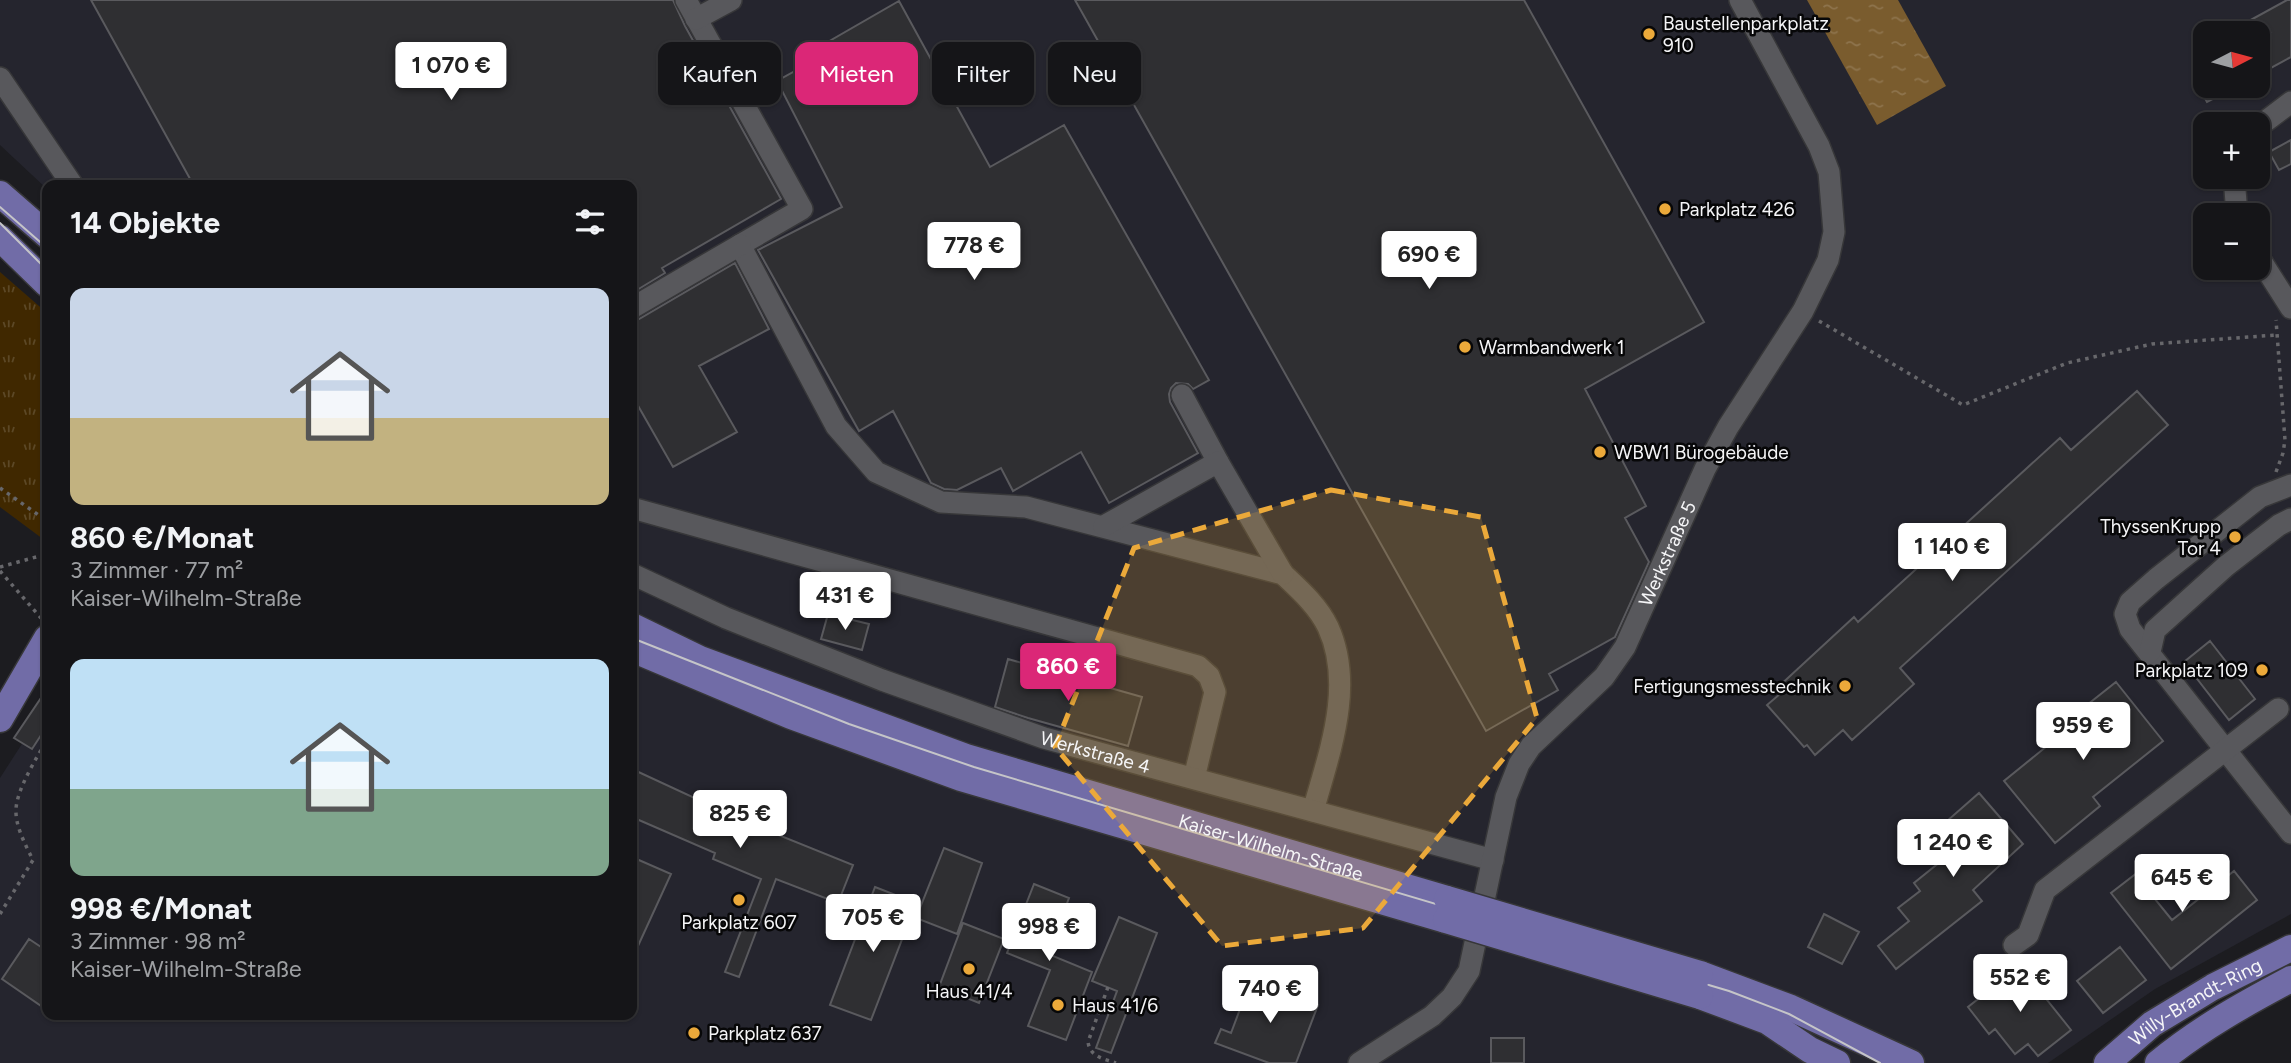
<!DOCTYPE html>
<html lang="de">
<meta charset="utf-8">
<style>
body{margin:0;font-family:Figtree,sans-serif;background:#1e1e21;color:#f1f3f6;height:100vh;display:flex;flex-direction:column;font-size:26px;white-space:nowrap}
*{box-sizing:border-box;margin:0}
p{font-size:23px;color:#9d9fa2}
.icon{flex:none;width:38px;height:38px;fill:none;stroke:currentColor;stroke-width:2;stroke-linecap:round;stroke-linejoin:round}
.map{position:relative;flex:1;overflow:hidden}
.panel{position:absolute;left:42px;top:180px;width:595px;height:840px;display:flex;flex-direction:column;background:#151518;border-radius:14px;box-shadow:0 2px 5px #0004,0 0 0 2px #343437}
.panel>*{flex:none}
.guide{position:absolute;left:658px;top:42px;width:665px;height:63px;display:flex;gap:14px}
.needle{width:46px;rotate:84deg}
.controls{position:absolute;left:2193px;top:21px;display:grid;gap:14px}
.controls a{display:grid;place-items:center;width:77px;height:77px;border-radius:14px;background:#151518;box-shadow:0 2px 5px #0004,0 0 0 2px #343437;font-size:35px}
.price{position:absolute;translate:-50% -60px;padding:0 16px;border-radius:7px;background:#fff;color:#222;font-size:23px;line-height:46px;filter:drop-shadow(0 2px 4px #0008)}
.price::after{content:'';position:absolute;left:50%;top:42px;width:21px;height:16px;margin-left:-10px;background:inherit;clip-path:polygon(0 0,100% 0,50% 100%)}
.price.current{background:#db2777;color:#fff}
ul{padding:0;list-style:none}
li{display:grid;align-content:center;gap:14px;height:371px;padding:0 28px}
li span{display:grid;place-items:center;height:217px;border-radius:14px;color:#555}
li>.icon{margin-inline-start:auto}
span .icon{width:126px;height:126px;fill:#fffc;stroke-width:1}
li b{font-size:30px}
h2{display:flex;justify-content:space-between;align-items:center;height:84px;padding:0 28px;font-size:30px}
.pill{padding:0 24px;border-radius:14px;background:#151518;box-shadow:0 2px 5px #0004,0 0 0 2px #343437;font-size:24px;line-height:63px}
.pill.current{background:#db2777;color:#fff}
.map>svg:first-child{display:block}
.built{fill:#25252e;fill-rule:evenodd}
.grass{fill:url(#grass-tufts)}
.water{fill:url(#water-ripples)}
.building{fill:#2f2f32;stroke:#5a5a5e;stroke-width:2}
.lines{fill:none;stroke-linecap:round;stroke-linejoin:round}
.minor-casing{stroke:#373739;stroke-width:24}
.major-casing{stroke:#373739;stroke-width:29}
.path{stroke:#67676b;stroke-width:3.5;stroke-dasharray:3.5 5;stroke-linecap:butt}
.minor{stroke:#58585c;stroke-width:21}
.major{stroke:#716ca7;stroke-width:26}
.tram{stroke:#c5c5c8;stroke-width:2}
.major-bridge-casing{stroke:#373739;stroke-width:29;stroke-linecap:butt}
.major-bridge{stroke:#716ca7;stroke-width:26}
.marked{fill:#eba93a;fill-opacity:0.2;stroke:#eba93a;stroke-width:5;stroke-dasharray:14 9;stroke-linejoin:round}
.poi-dot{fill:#eba93a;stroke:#070708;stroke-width:2.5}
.labels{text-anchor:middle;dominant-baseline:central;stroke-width:5;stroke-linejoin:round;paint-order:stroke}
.poi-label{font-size:19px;fill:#f5f5f7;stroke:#070708;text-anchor:start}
.street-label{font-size:19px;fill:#f5f5f7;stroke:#070708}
</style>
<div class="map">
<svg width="2291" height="1063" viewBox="0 0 2291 1063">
<defs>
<pattern id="grass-tufts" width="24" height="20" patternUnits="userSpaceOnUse" patternTransform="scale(1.75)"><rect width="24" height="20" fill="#402800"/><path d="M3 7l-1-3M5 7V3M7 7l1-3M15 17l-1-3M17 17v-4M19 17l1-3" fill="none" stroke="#5c4826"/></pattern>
<pattern id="water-ripples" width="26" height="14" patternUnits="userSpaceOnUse" patternTransform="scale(1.75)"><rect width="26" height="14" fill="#7a5c2e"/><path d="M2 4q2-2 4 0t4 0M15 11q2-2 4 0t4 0" fill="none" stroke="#8e744d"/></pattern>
</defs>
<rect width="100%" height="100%" fill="#1c1c20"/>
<!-- built -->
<path class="built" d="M0,0H2291V914L2155,989L2048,1063H0V778L47,705V1015H632V186H47V189L0,145ZM2205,33H2258V86H2205ZM2205,124H2258V177H2205ZM2205,215H2258V268H2205Z"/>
<!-- grass -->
<path class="grass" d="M0,272L47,313V542L0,507Z"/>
<!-- water -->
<path class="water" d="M1807,0H1898L1946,86L1877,125Z"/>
<!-- building -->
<path class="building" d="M91,0H673L685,26L781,199L662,268L665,273L632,293V186H194Z
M1075,0H1524L1704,322L1585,389L1646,506L1625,518L1649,562L1615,637L1549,674L1558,690L1486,731Z
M2287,0H2291V57L2258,75V40L2269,33H2227Z
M899,1L990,167L1064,125L1209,380L1193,389L1188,384L1176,383L1171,388L1169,394L1170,402L1198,453L1109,503L1081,452L1013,491L1001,468L957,490L944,489L931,483L893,411L859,431L758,250L842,207L777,81L813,61L807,54Z
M2198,86H2238L2207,102Z
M2291,140V164L2279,170L2269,152Z
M735,263L769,329L699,366L737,432L673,467L637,404L632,407V321L639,319Z
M2137,391L2168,425L1900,668L1914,684L1852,740L1843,730L1815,755L1807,745L1804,747L1767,705L1780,694L1776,689L1854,617L1858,622L2060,438L2071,450Z
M828,614L869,624L862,650L821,639Z
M2210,641L2255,699L2229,720L2184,662Z
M1008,659L1142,697L1128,746L1028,718L995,707Z
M2116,682L2163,741L2093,797L2100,806L2055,843L2004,781L2063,733L2058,728Z
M47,689V726L32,749L14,738Z
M632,769L731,815L736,802L772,817L766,830L853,865L838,903L776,879L739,977L725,972L761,879L713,859L715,853L632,817Z
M1979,793L2023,844L1973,890L1982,901L1896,969L1878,946L1909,921L1898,908L1920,891L1914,883L1956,849L1939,828Z
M944,848L982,863L957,934L916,918Z
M632,857L671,874L632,959Z
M2146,866L2161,885L2150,893L2172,920L2234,871L2257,900L2171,969L2111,893Z
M1034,884L1069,898L1048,954L1092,972L1066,1040L1028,1026L1050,970L1007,953Z
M875,887L916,903L871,1020L830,1005Z
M1824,914L1859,932L1842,964L1808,947Z
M1119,917L1157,933L1111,1053L1096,1048L1117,991L1092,981Z
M963,923L1004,939L979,1003L939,987Z
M29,939L47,951V1010L2,979Z
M2120,947L2146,980L2103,1013L2077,981Z
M2020,966L2071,1030L2038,1056L2028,1044L2015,1054L1995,1029L1989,1034L1968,1007Z
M1251,980L1318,1005L1296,1063H1269L1215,1043L1221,1029L1231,1033Z
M1491,1038H1524V1063H1491Z"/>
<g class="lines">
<!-- minor casing -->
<g class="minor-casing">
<g id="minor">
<path d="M686,0L802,209L740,245L836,426L876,472L941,502L1026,507L1283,574C1300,590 1318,606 1328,627C1355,686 1329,753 1313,811"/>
<path d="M696,19L731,0"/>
<path d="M0,78L73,186"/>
<path d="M2258,127L2291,102"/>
<path d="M2234,177L2237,215"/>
<path d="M2258,256L2291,308"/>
<path d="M632,308L740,245"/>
<path d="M1182,395L1218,462"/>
<path d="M2291,485L2260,497L2156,579L2130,602L2125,614L2130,629L2291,833"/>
<path d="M632,508L1198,666L1209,676L1215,692L1194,778"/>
<path d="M1104,526L1218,462L1283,574"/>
<path id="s1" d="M632,574L726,618L882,680L1044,738L1493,860"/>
<path d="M2150,652L2155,630L2226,566L2279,525L2291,519"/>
<path d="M2014,945L2028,935L2045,890L2278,709"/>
<path id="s2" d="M1359,1063L1432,1016L1452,997L1469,971L1506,797L1519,764L1531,746L1604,677L1625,647L1705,469L1728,427L1803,311L1828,260L1834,232L1829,172L1819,146L1740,0"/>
</g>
</g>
<!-- major casing -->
<g class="major-casing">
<g id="major">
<path d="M0,194L47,235"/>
<path d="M0,238L47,284"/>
<path id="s3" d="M632,626L700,659L966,757L1447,899"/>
<path d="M632,649L791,716L961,778L1446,920"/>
<path d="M0,719L47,638"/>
<path d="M1700,974L1791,1008L1911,1063"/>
<path d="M1700,996L1767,1021L1810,1050L1837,1063"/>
<path id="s4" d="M2107,1063L2152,1024L2213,987L2291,948"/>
<path d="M2158,1063C2199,1029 2244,1004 2291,979"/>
</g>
</g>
<!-- path -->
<path class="path" d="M1819,321L1963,405L2067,363L2152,344L2277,335
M2276,472L2283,453L2285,440L2276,320
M0,488L47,521
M0,567L47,554
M0,571L41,618
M0,914L33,860C26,846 15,826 16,809C17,789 37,757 47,740
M1108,987L1088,1042C1090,1057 1104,1059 1116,1063"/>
<!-- minor -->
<use href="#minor" class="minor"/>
<!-- major -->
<use href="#major" class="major"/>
<!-- tram -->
<path class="tram" d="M0,207L47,248
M0,223L47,270
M632,638L849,724L974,767L1729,991L1789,1014L1880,1063"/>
<!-- major-bridge casing -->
<g class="major-bridge-casing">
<path id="major-bridge" d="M1447,899L1700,974
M1446,920L1700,996"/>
</g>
<!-- major-bridge -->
<use href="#major-bridge" class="major-bridge"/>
</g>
<!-- marked area -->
<path class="marked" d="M1331,490L1481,517L1537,718L1363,928L1222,946L1055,747L1134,548Z"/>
<!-- markers -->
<g class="poi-dot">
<circle cx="1649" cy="34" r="7"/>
<circle cx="1665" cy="209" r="7"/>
<circle cx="1465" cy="347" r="7"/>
<circle cx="1600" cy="452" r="7"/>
<circle cx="2235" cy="537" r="7"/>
<circle cx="2262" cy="670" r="7"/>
<circle cx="1845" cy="686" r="7"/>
<circle cx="739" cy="900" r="7"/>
<circle cx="969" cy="969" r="7"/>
<circle cx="1058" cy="1005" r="7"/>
<circle cx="694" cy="1033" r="7"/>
</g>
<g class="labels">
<!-- poi labels -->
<g class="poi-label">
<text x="1663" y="23">Baustellenparkplatz<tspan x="1663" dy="22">910</tspan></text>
<text x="1679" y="209">Parkplatz 426</text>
<text x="1479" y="347">Warmbandwerk 1</text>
<text x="1614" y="452">WBW1 Bürogebäude</text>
<text x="2221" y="526" text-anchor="end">ThyssenKrupp<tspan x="2221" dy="22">Tor 4</tspan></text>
<text x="2248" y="670" text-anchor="end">Parkplatz 109</text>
<text x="1831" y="686" text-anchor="end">Fertigungsmesstechnik</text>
<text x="739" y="922" text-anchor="middle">Parkplatz 607</text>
<text x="969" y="991" text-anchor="middle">Haus 41/4</text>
<text x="1072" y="1005">Haus 41/6</text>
<text x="708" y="1033">Parkplatz 637</text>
</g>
<!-- street labels -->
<g class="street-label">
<text stroke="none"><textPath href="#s2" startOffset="620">Werkstraße 5</textPath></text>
<text stroke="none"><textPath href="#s1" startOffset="497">Werkstraße 4</textPath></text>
<text stroke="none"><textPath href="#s3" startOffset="677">Kaiser-Wilhelm-Straße</textPath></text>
<text stroke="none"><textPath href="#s4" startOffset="108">Willy-Brandt-Ring</textPath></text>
</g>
</g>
</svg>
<div class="controls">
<a><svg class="needle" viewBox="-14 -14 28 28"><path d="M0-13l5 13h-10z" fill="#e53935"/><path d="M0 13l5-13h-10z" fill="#9d9fa2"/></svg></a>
<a>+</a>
<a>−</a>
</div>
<b class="price" style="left:451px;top:102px">1 070 €</b>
<b class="price" style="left:974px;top:282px">778 €</b>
<b class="price" style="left:1429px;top:291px">690 €</b>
<b class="price" style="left:1952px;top:583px">1 140 €</b>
<b class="price" style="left:845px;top:632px">431 €</b>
<b class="price current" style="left:1068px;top:703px">860 €</b>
<b class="price" style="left:2083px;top:762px">959 €</b>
<b class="price" style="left:740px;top:850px">825 €</b>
<b class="price" style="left:1953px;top:879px">1 240 €</b>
<b class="price" style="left:2182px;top:914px">645 €</b>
<b class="price" style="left:873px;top:954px">705 €</b>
<b class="price" style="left:1049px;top:963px">998 €</b>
<b class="price" style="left:2020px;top:1014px">552 €</b>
<b class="price" style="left:1270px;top:1025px">740 €</b>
<div class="guide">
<a class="pill">Kaufen</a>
<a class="pill current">Mieten</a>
<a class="pill">Filter</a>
<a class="pill">Neu</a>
</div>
<section class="panel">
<h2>14 Objekte<svg class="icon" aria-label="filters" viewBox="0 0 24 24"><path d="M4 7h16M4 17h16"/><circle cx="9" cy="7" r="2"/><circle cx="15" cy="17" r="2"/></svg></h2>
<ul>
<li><span style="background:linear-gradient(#c9d6e8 60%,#c2b280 0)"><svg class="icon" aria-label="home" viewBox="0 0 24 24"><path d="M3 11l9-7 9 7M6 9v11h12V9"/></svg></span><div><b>860 €/Monat</b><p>3 Zimmer · 77 m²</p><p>Kaiser-Wilhelm-Straße</p></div></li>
<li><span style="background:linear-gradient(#bfe0f5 60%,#7fa58c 0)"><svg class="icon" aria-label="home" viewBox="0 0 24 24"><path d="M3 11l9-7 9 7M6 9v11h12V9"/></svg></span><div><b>998 €/Monat</b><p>3 Zimmer · 98 m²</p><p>Kaiser-Wilhelm-Straße</p></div></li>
</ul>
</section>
</div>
